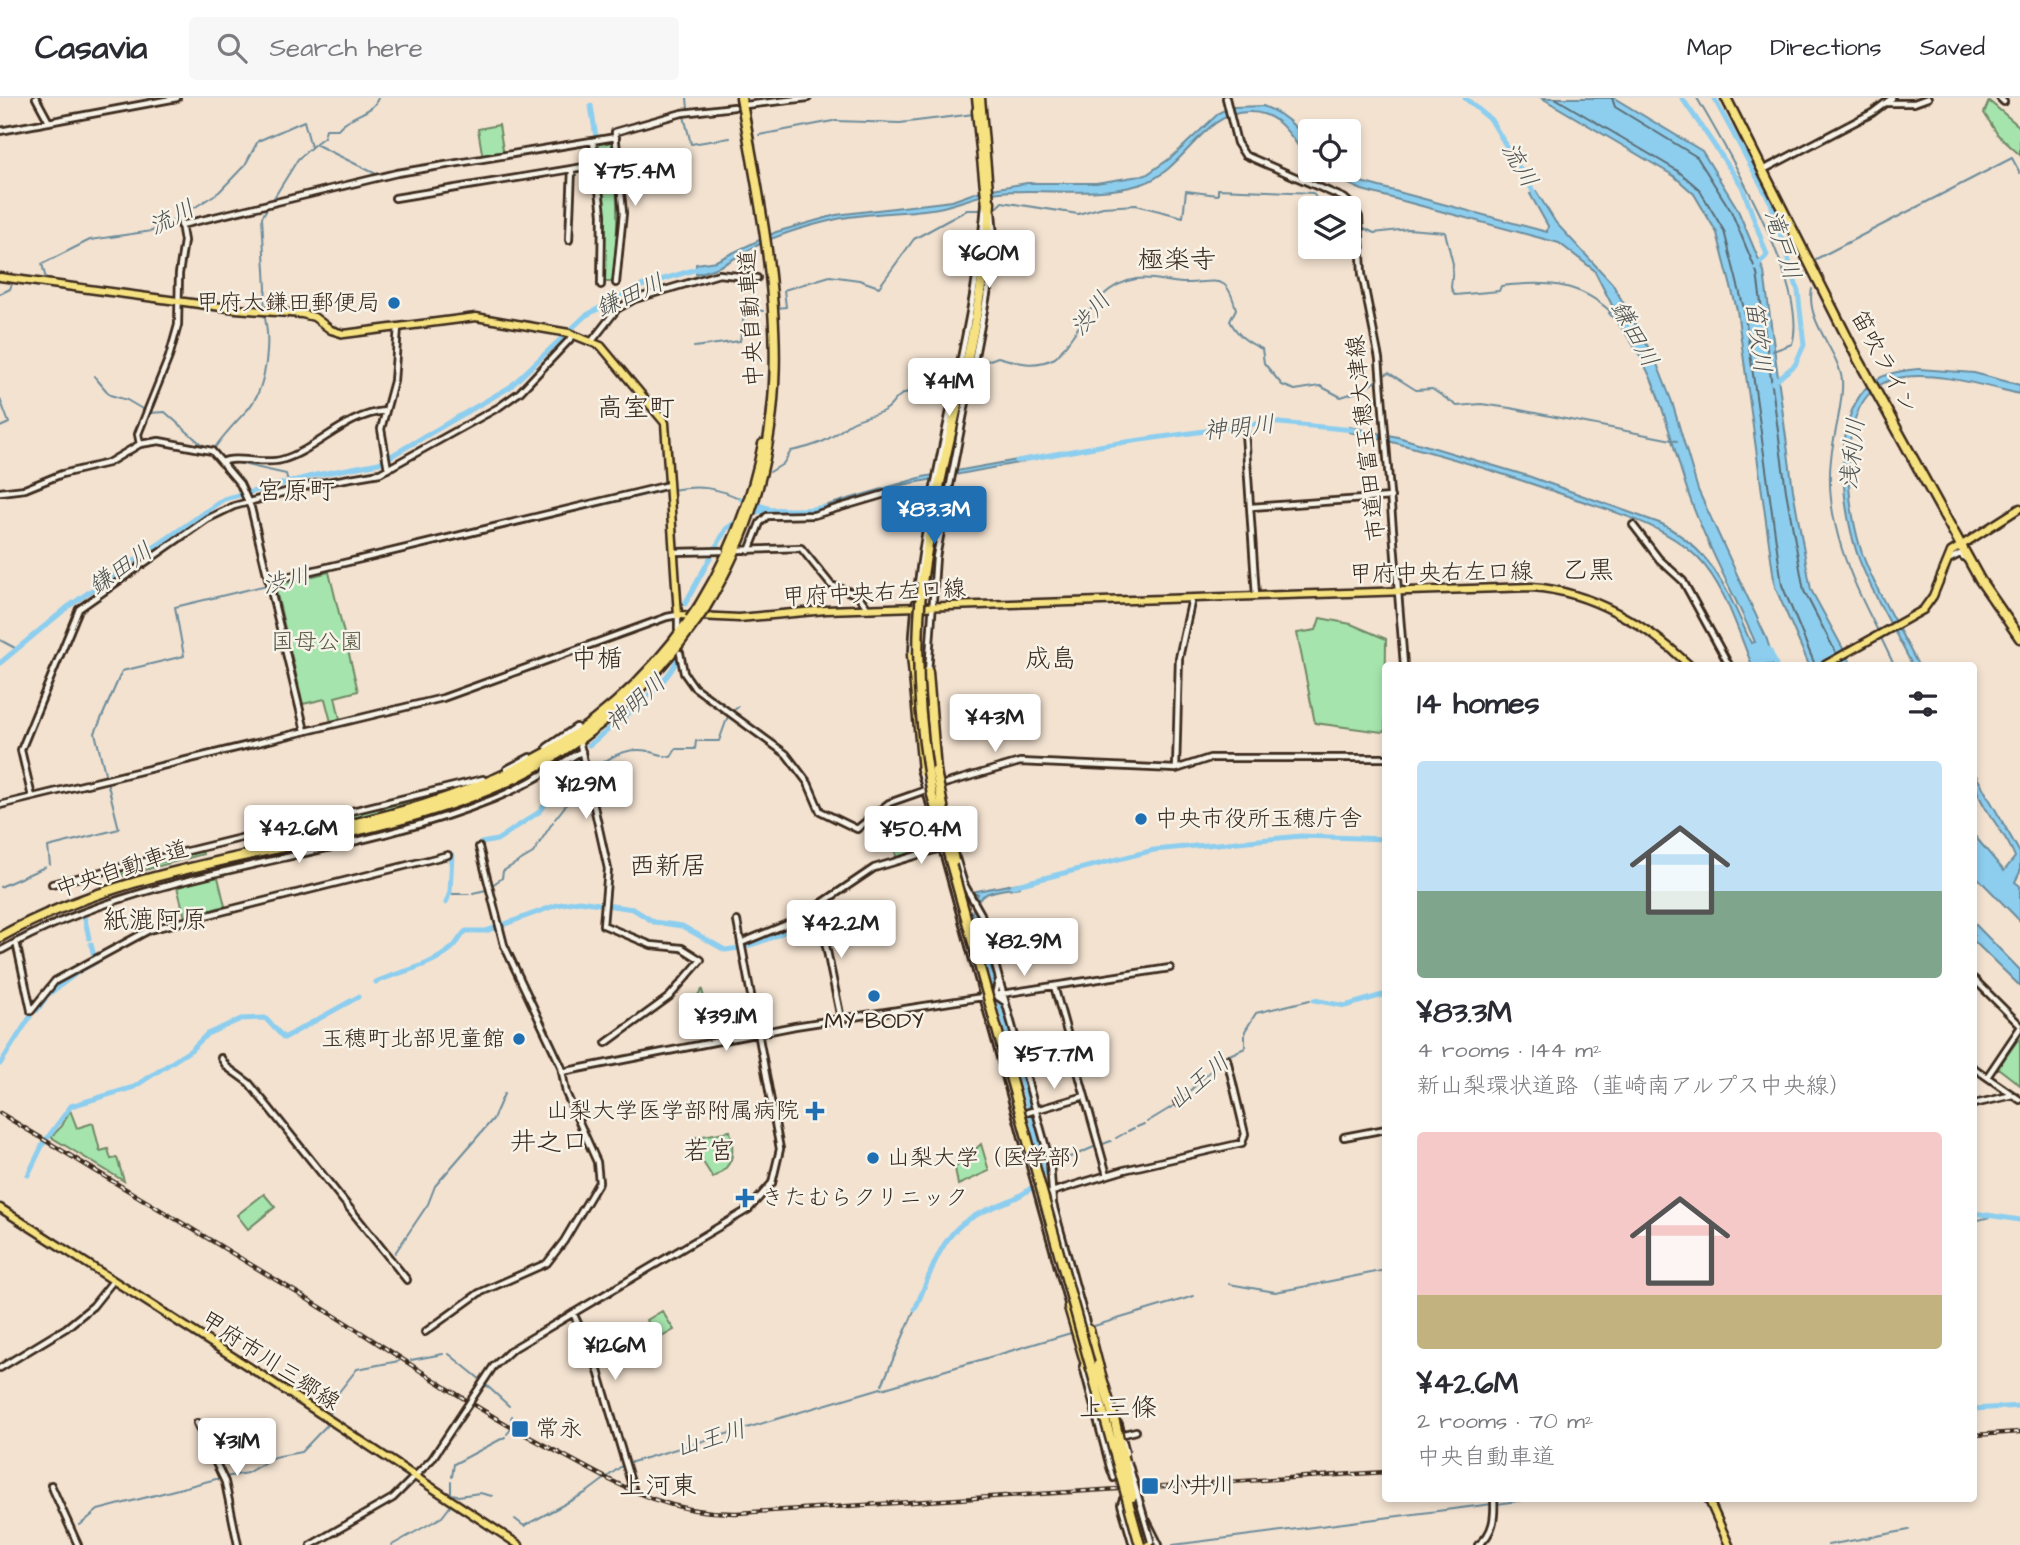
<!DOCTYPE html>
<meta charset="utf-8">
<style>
body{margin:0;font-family:"Architects Daughter","Klee One",sans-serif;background:#f7f7f7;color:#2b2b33;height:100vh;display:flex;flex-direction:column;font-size:26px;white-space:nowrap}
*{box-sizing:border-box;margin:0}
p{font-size:23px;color:#7c7c81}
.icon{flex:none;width:38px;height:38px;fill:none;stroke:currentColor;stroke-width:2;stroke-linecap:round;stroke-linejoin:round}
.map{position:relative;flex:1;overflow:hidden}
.details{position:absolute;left:1382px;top:564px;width:595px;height:840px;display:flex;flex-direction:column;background:#fff;border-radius:7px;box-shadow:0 4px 10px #0003}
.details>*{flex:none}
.buttons{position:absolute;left:1298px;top:21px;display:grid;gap:14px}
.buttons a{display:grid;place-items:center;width:63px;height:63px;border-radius:7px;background:#fff;box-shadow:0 4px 10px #0003;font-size:35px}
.price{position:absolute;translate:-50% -60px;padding:0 16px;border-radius:7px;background:#fff;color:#222;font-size:23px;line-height:46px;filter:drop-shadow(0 2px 4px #0008)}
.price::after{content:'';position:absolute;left:50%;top:42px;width:21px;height:16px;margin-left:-10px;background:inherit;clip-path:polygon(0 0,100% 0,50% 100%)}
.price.on{background:#1f6fb2;color:#fff}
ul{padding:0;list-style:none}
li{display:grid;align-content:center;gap:14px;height:371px;padding:0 35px}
li span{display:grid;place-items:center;height:217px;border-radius:7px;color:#555}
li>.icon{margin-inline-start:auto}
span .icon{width:126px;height:126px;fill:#fffc;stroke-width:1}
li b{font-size:30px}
h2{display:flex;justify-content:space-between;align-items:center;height:84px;padding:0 35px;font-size:30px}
header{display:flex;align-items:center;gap:42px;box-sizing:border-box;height:98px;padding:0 35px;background:#fff;border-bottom:2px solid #e1e1e2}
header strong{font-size:33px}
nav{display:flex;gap:38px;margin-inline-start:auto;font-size:24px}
.search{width:490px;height:63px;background:#f7f7f7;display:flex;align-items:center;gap:18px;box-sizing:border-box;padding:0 24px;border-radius:7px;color:#7c7c81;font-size:26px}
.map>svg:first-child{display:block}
.green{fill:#a5e5ad;stroke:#708866;stroke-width:2}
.water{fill:#8dceef;stroke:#6c8c9b;stroke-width:2}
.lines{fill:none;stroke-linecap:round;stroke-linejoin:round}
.shore{stroke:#5c6c72;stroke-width:2}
.stream{stroke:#6c8c9b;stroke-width:2}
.river{stroke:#8dceef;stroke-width:5}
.minor-casing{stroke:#3b2a1e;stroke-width:10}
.major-casing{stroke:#3b2a1e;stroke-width:11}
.highway-casing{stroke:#3b2a1e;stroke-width:13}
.minor{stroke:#f7f3e8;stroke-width:4.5}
.major{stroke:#f6e281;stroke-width:6}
.highway{stroke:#f6e281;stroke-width:8}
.rail-casing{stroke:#3b2a1e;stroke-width:4.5}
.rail{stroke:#f7f3e8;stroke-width:2;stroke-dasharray:5;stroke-linecap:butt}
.minor-bridge-casing{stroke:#3b2a1e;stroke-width:10;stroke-linecap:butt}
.highway-bridge-casing{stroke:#3b2a1e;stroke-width:13;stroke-linecap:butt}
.minor-bridge{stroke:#f7f3e8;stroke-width:4.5}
.highway-bridge{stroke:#f6e281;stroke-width:8}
.poi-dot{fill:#1f6fb2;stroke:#f7f3e8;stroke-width:2.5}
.labels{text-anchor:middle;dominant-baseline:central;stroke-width:5;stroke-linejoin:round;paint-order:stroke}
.poi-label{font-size:23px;fill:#3b2a1e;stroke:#f7f3e8;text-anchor:start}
.street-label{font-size:23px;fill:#3b2a1e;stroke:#f7f3e8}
.park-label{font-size:23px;fill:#565942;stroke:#f7f3e8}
.water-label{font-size:24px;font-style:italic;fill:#505352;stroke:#f7f3e8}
.quarter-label{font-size:26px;fill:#3b2a1e;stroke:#f7f3e8}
</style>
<header>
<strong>Casavia</strong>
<div class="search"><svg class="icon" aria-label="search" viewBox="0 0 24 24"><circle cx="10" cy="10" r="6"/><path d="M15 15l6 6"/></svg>Search here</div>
<nav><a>Map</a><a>Directions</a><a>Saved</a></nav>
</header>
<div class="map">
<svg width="2020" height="1447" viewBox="0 0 2020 1447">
<rect width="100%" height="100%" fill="#f3e2d0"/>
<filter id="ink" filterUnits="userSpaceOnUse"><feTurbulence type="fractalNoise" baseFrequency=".0143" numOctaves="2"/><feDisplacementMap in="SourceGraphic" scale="14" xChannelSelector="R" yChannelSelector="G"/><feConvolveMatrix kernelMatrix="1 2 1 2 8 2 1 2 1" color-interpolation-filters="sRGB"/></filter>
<g filter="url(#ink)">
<!-- green -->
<path class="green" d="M1989,3L2020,29V57L1998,37L1984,15Z
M499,27L504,58L483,61L478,31Z
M612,43C619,93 618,134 614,184H604L605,121L597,47Z
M329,474L358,593L335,599L340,621L331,624L325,601L303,606L275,488Z
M1320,520L1351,526L1386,541L1385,632L1382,634L1315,625L1297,535L1316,532Z
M575,648L577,654L527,683L472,706L469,702L511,686Z
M458,690L406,710L339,726L337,720Z
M463,704L465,709L341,743L340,739Z
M907,725L915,754L896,759L893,730Z
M202,753L203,756L123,778L122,773Z
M217,775L225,808L185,819L176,785Z
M702,892L709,919L682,925L680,917Z
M2020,939V987L1998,970Z
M70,1012L77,1030L93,1025L100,1053L108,1051L111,1061L117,1060L124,1083L51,1039L62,1028Z
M730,1033C735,1056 734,1068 713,1080L693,1048L692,1040Z
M981,1046L989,1073L958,1087L955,1070Z
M264,1096L275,1109L248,1131L237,1117Z
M662,1213L674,1232L658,1241L647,1222Z"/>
<!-- water -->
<path class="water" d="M1542,0H1614L1702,53L1737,110L1764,174L1793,392L1811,492L1852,567H1809L1775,489L1737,212L1717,135L1694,96L1674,78Z
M1263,8C1287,17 1311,38 1311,65C1292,43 1282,13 1248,14C1202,14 1185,72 1142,86C1096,100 1046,90 1000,94C978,96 959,106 938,110C903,116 868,114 833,122C808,128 781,135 758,147C733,160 726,169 696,176V166L716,163L776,134L836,117L952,103L980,93L1027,85H1096L1146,77L1172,59L1220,14L1233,9Z
M1318,72H1337L1361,84L1547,134L1548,128L1530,96L1536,93L1556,125L1612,185L1655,261L1672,304L1698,392L1766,539L1775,567H1752C1737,531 1725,487 1697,459C1663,426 1616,415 1573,400C1499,374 1425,350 1349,334V329L1398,339L1528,378L1662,426C1714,454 1728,494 1751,545L1755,544C1735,497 1708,451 1691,403C1667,336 1660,269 1609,215L1613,209L1594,172L1559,145L1362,92Z
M1919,271L1974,275L2020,287V296C1985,288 1929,271 1894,281C1830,298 1847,412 1863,458C1877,496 1900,531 1918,567H1912C1895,532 1873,498 1859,461C1843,417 1831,329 1865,291C1879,275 1900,273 1919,271Z
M1023,361V364L892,389L818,412L817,410L923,379Z
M1974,674L2020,755V774L2015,784L2020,788V823L1974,776V737L2004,773L2015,759C2004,729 1974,707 1974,674Z
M1019,785L1020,789C1006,792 978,791 975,810C974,819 979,831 979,839L972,815L978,796H961Z
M1974,825L2020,872V888L1974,843Z"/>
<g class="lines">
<!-- shore -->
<path class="shore" d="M1555,0L1678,73L1699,91L1724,133L1744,211L1782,487L1815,567
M1612,0L1615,9L1697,59L1731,113L1757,175L1786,393L1804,493L1836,555"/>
<!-- stream -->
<path class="stream" d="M687,0L688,11
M1697,0C1726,50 1810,190 1792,246L1773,253
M835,23L900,25L974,16
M658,24L684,18L691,46L730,40
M619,35L626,108L623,147
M759,37L833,23
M596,39L615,35
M316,45L324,39L326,31H338C348,17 373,16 378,0
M272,103L298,61L315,46L376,76
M996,110L1002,104L1078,116L1103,109L1136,107L1183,119L1186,93L1218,97V91L1313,95L1322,110
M1349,121L1356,125
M1364,130L1374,135L1408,131L1445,134L1453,166L1451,190L1455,197L1499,193L1501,188C1544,183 1578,183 1611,214
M1816,161L2012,60L2020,75
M46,181L42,166L90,142L152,133L178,120L219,94L245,67L258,43L304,23L311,49
M1812,191C1805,223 1838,252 1842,282C1844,304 1833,338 1831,361C1824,422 1851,482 1879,535
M0,196L10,191L13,183
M264,210L266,190L262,119L269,107
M777,210L786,209L784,192L830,178L859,182L879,189L914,141L967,112H981
M694,249L740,243L745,211L763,213
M968,270L998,259C1018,265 1035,270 1055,260C1059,257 1062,252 1065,248C1086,222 1098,187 1136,181C1154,178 1171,186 1189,185C1221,183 1227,178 1236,211L1230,223C1238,238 1247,244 1262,251L1264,265L1282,287L1295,292L1320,288L1341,299L1363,292L1377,282
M1384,277L1389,275L1416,292L1432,291L1457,308L1481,306L1510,310L1677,343
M94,278L110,297L127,302L149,315L165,314L201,346L219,355
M0,301L9,325L0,329
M214,351C224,336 237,323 249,310C267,288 271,243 264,216
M233,364L286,376L288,384
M770,374L783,366L791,353C816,348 829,343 849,326C858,319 875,318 885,312C892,309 894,301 901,297C919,289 935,280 956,274
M671,392C698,387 716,389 741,401
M1881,540L1894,567
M0,542L15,550
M733,613L738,609
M651,654L662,657
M665,658L671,659L676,651H695L696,643H719L728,618
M593,685L599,680L595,671C610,658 629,649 648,653
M568,701L588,689
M555,721L566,707L565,702
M50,767L48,749L119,731L95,635L122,573L184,558L175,509L666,392
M491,788L502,780L503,773L533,755L553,724
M0,789L45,769
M473,795L486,792
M450,796H469
M1974,974L2020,1006
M1147,1024L1175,1007L1225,959L1245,950V933L1256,915L1310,902
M1137,1029L1144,1026
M1128,1033L1134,1030
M1116,1040L1125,1035
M1103,1046L1111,1043
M1078,1056L1094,1049
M1063,1061L1073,1058
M1054,1064L1059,1063
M1974,1123L1994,1118
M395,1155L428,1106L435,1088L493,1021L504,996
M1321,1185L1386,1172
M1229,1186L1275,1194L1319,1186
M1094,1228L1194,1198
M449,1256L481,1282
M411,1262L443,1256
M485,1286L509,1308
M882,1287L915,1211
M882,1291L1071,1235
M330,1318L331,1304L357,1271L399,1263
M512,1318L511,1321L516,1323L515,1325
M507,1336L511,1331
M629,1365L881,1290
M225,1379L247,1375L274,1359L301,1354L328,1326
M452,1379L454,1366L505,1339
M451,1384V1396L457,1397
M458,1398L480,1395L492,1398
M1497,1406L1538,1400
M515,1421L524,1428L587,1394L623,1367
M80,1427L98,1412L220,1380
M392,1447L442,1419L452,1406
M1173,1447L1492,1406
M1828,1447L1909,1432"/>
<!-- river -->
<path class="river" d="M1465,0L1491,22L1537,100
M1682,0L1742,88L1767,157L1756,170
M1714,0L1771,105L1798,193L1804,247L1795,267L1773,285
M591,8L596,39
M1017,363L1105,347L1269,324L1354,332
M741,401L768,410
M685,506L726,431C770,398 780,419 824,409
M1769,551L1776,567
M0,565L69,508L224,401L316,377L379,365L510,289L585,218L638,189L700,170
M589,647C609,631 673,583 677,560
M541,711L559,693L560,672L569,664L582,661
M481,745L497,742L539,714
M1013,788L1154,752L1301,738L1386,741
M446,805L450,794L452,757
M87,815L84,817L89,840
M91,846L94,858
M83,871L96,864
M376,884C401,873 430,869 452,850C458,845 460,838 466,833H486L557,807L579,803L633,811L654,824L682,828L725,852C754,850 792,832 816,816
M49,896L78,874
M1314,902L1345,908L1386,896
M37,912L45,901
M0,966L30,919
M28,1077L43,1046L71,1008L134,989L191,952L207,936L241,921L265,920L284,940L358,899
M1974,1115L2020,1122
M915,1211C928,1184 937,1146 962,1126C988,1105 1024,1106 1044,1076L1031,1018L979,834
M1974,1311L2020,1308"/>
<!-- minor casing -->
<g class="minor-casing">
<path id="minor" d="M36,0L49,24
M1226,0L1237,45L1245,57L1344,100L1354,109L1359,119L1362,176L1379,261L1404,567
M2000,0L2004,4
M1887,5H1914L1928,0
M745,7L808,0
M0,33L177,0
M593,43L602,116L601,187
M1763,72L1872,15L1892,0
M395,100L596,67
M181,127L397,75L616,39
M569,142L572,71
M616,185L623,115L615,34L682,15L734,9
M592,243L617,211L635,201L719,176L757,180
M1245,334L1256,498
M140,346L138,336L169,259L178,227L179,176L184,143L180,120
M222,364C235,357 263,367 281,362C317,352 344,317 385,313
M388,371L381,331L394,283L398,229
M0,394L25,391L62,376L108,365L140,346L159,343L212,353L240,386L251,410L305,633
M1251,409L1391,399
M1633,427L1659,461L1683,483L1729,567
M738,452L801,450L831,487L858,497L868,511
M749,453L760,425L767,418L814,417L885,396
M674,454L721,453
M1950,461L1960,456L1966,461
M269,483L669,387
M680,555L684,575L694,589L786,656L808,685L820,713L857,731L889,705L926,692
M912,557C918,404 972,260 985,107
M928,575L936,459L988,191L994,140L992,114
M580,646L608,771L603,827L651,847L682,850L701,862L669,899L606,945
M547,649L576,629L577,632
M507,671L530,659
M920,671L1069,1209
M1176,671L1179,560L1192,500
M937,688L1020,664L1176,671L1210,660H1386
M32,699L21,652L79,511L207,421L234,408L315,386L380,375L499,309L520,294L574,237
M0,707L443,600L667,519L678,517V532
M956,760L964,786L981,816L1001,888L1050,1064L1053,1106L1088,1232
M52,786L483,681
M818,809L841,921
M16,844L31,912
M741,845L797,822L874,770L941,750
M0,853C153,766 332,766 493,701C524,689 553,670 582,653
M1974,881L2020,927
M998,884L995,897L1005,904
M1054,888L1107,1077
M31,913L55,883L149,832L448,757
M221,960L227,969L249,985L407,1182
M1006,960L1069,942
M1974,970L2020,1002
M562,974L795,928L1170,870
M1987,979L2020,930
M1177,1003L1180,1006
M1974,1006L2013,997
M1022,1016L1085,998
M1344,1039L1386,1031
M1042,1097L1124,1072L1242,1045L1245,1036L1227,961
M573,1215L594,1259L633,1391
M425,1234L479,1195L547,1165L564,1143L599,1084L597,1064L566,995L561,968L504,847L479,749
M511,1252L749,1111L772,1085L780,1051L737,823
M1083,1268L1110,1369L1114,1380L1122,1378
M0,1270L66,1230L93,1208L113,1183
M197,1325L225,1384L238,1447
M1119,1326L1123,1343
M1120,1337L1136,1333
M51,1387L78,1447
M1128,1400L1123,1401L1121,1406L1133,1447
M1147,1423L1159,1447
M311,1447L393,1400L432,1361
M1478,1447C1494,1436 1495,1418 1494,1400"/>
</g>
<!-- major casing -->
<g class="major-casing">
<path id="major" d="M976,0L978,17
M981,0L990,104
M0,179L236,211L302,216L314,219L331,232L344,236L476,219L569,235L601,248L665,325L678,517L739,520L826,512L1532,489C1589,493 1648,527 1689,567
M1825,567L1923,512L1933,498L1951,454L2020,410
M0,1110L263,1278L519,1447
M1708,1400L1729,1447"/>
</g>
<!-- highway casing -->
<g class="highway-casing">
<path id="highway" d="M1726,0L1857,259L1980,482L2020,540
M977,13L987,108
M922,485C939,357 984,233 990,104
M699,508C730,457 752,404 763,346
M705,510C809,339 775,185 741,0
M912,557L923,673
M928,574L936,673
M311,735C469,702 593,659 690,521
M0,839C157,752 339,757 500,687C580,651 646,594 696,523
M1069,1209L1087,1270
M1089,1232L1098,1267
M1139,1426L1148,1447"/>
</g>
<!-- minor -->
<use href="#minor" class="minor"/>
<!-- major -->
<use href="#major" class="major"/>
<!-- highway -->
<use href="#highway" class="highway"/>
<!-- rail casing -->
<g class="rail-casing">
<path id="rail" d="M0,1015C108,1081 217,1145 325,1212C399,1257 469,1308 546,1348C612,1382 659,1416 737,1415L1386,1374
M1974,1337L2020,1334"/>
</g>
<!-- rail -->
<use href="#rail" class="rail"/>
<!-- minor-bridge casing -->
<g class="minor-bridge-casing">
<path id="minor-bridge" d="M1123,1343L1126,1355
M432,1361L493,1269L511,1252
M1128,1364L1151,1443"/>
</g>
<!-- highway-bridge casing -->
<g class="highway-bridge-casing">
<path id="highway-bridge" d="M922,485C914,557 919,627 932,697L1140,1447
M690,521L699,508
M696,523L705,510
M936,673L954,763
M1098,1267L1115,1324L1132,1399"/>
</g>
<!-- minor-bridge -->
<use href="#minor-bridge" class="minor-bridge"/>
<!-- highway-bridge -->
<use href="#highway-bridge" class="highway-bridge"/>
</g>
</g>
<!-- markers -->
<g class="poi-dot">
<circle cx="394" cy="205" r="7"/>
<circle cx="1141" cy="721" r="7"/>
<circle cx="874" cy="898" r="7"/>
<circle cx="519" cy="941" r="7"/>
<path d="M811.5 1002.5h7v7h7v7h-7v7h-7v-7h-7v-7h7z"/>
<circle cx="873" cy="1060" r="7"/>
<path d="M741.5 1089.5h7v7h7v7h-7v7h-7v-7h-7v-7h7z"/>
<rect x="511" y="1322" width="18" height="18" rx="3.5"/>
<rect x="1141" y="1379" width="18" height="18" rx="3.5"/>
</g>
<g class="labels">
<!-- poi labels -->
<g class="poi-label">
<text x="380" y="205" text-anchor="end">甲府大鎌田郵便局</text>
<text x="1155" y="721">中央市役所玉穂庁舎</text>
<text x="874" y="923" text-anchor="middle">MY BODY</text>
<text x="505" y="941" text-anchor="end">玉穂町北部児童館</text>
<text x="799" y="1013" text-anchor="end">山梨大学医学部附属病院</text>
<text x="887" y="1060">山梨大学（医学部）</text>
<text x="761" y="1100">きたむらクリニック</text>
<text x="536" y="1331">常永</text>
<text x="1166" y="1388">小井川</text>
</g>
<!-- street labels -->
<g class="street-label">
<text transform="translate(751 220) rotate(-93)">中央自動車道</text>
<text transform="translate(1884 264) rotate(62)">笛吹ライン</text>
<text transform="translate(1366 340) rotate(-96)">市道田富玉穂大津線</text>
<text transform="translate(1441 475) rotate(-1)">甲府中央右左口線</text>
<text transform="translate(874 495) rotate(-3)">甲府中央右左口線</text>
<text transform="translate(122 771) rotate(-18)">中央自動車道</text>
<text transform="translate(270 1263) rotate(33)">甲府市川三郷線</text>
</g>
<!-- park labels -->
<g class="park-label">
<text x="317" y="544">国母公園</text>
</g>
<!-- water labels -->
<g class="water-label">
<text transform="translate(1519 67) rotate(60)">流川</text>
<text transform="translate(172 120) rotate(-27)">流川</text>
<text transform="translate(1782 147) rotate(73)">滝戸川</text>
<text transform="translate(630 198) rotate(-24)">鎌田川</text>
<text transform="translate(1091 216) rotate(-50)">渋川</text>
<text transform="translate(1634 236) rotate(61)">鎌田川</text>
<text transform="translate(1758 239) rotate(83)">笛吹川</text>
<text transform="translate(1239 330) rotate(-6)">神明川</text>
<text transform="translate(1853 356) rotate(-84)">浅利川</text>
<text transform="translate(121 471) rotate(-35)">鎌田川</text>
<text transform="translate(286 483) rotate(-14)">渋川</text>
<text transform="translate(636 605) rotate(-42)">神明川</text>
<text transform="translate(1199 984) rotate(-40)">山王川</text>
<text transform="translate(711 1341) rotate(-17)">山王川</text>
</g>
<!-- quarter labels -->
<g class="quarter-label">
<text x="1177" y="162">極楽寺</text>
<text x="636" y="310">高室町</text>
<text x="296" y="393">宮原町</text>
<text x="1588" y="472">乙黒</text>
<text x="597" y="561">中楯</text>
<text x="1051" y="561">成島</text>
<text x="668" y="768">西新居</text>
<text x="155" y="822">紙漉阿原</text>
<text x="549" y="1044">井之口</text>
<text x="709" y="1053">若宮</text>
<text x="1118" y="1310">上三條</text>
<text x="658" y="1388">上河東</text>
</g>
</g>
</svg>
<div class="buttons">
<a><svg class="icon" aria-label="locate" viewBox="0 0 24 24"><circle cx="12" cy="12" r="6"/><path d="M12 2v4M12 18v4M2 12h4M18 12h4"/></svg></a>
<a><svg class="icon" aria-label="layers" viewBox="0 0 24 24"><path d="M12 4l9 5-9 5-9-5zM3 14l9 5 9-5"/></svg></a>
</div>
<b class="price" style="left:635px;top:110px">¥75.4M</b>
<b class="price" style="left:989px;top:192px">¥60M</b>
<b class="price" style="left:949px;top:320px">¥41M</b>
<b class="price on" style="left:934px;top:448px">¥83.3M</b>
<b class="price" style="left:995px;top:656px">¥43M</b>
<b class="price" style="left:586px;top:723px">¥129M</b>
<b class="price" style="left:299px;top:767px">¥42.6M</b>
<b class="price" style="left:921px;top:768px">¥50.4M</b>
<b class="price" style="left:841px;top:862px">¥42.2M</b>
<b class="price" style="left:1024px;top:880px">¥82.9M</b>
<b class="price" style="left:726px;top:955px">¥39.1M</b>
<b class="price" style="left:1054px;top:993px">¥57.7M</b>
<b class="price" style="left:615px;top:1284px">¥126M</b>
<b class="price" style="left:237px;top:1380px">¥31M</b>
<section class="details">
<h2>14 homes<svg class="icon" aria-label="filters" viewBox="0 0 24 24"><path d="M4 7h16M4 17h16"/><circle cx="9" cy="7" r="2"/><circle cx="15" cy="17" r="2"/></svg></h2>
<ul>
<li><span style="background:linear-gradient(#bfe0f5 60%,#7fa58c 0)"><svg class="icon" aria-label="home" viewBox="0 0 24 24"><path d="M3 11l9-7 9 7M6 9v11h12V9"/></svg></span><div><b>¥83.3M</b><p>4 rooms · 144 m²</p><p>新山梨環状道路（韮崎南アルプス中央線）</p></div></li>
<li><span style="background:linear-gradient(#f6c9c9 75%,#c2b280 0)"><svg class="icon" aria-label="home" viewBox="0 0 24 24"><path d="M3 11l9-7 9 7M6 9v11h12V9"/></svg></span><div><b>¥42.6M</b><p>2 rooms · 70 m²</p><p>中央自動車道</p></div></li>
</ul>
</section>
</div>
